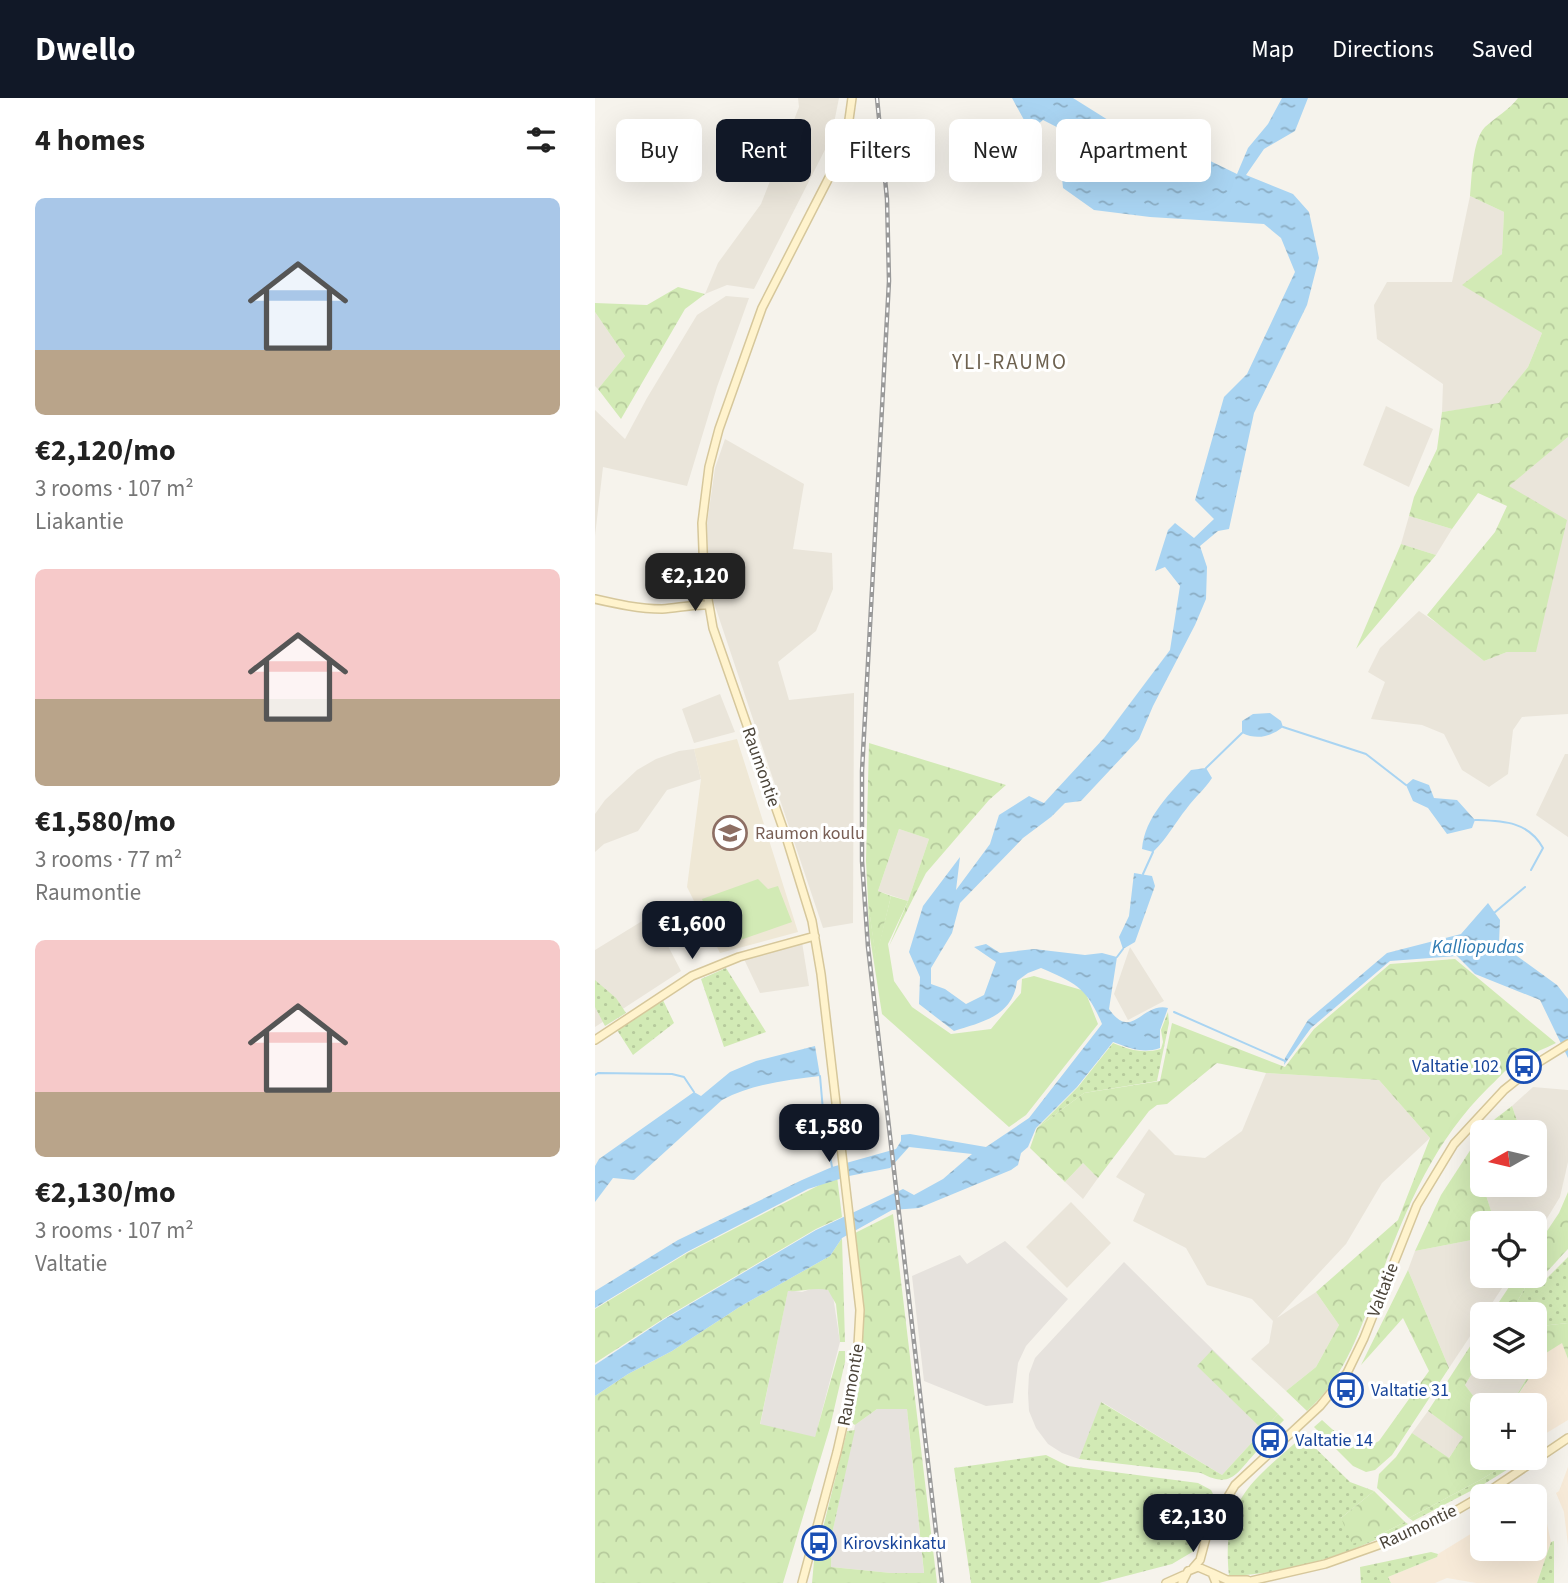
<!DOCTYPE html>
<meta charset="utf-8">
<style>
body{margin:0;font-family:"Source Sans 3",sans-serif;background:#f6f6f6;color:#222;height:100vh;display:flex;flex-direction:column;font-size:26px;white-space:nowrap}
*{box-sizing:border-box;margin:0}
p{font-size:23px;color:#767676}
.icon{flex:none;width:38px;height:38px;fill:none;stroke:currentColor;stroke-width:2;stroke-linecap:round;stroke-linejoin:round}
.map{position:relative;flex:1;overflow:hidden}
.drawer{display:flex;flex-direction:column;background:#fff;width:595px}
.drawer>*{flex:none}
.guide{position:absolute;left:21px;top:21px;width:665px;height:63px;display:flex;gap:14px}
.needle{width:46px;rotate:262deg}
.buttons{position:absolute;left:875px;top:1022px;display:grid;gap:14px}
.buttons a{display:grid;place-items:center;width:77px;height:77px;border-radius:10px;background:#fff;box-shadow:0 7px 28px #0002;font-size:35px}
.price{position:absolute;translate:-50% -60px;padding:0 16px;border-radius:14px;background:#111827;color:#fff;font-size:23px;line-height:46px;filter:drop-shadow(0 2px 4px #0008)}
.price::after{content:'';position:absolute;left:50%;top:42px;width:21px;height:16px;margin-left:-10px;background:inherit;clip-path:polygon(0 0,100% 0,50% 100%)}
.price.on{background:#222;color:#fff}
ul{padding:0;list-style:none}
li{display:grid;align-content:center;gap:14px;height:371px;padding:0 35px}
li span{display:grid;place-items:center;height:217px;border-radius:10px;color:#555}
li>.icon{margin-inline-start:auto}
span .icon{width:126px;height:126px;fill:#fffc;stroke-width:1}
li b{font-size:30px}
h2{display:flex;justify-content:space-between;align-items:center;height:84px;padding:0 35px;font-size:30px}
.tag{padding:0 24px;border-radius:10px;background:#fff;box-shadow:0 7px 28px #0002;font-size:24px;line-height:63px}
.tag.on{background:#111827;color:#fff}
header{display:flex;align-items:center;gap:42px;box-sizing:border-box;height:98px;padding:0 35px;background:#111827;color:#fff}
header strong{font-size:33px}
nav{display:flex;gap:38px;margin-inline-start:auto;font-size:24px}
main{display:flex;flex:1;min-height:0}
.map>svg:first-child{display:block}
.residential{fill:#eae5da}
.commercial{fill:#f7ead8}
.industrial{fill:#e6e2dd}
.education{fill:#efe8d6}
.grass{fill:url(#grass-dots)}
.forest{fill:url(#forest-crowns)}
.green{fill:#d2eab5}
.water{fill:url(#water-ripples)}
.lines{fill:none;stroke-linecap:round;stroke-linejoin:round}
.stream{stroke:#a9d4f2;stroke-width:2}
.secondary-casing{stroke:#d6c79b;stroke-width:10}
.secondary{stroke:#fff3cd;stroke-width:7}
.rail-casing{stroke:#9a9a9a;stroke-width:4.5}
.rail{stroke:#fff;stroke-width:2;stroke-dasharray:5;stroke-linecap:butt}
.labels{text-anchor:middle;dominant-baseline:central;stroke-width:6;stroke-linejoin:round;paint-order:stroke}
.street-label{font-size:18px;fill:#4b4439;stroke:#fff}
.education-label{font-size:18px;fill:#785e54;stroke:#fff;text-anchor:start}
.transit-label{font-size:18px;fill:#164399;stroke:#fff;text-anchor:start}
.water-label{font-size:19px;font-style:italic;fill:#2e7ab2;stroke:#fff}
.quarter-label{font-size:21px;letter-spacing:2px;fill:#6e6250;stroke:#fff}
</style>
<header>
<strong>Dwello</strong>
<nav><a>Map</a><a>Directions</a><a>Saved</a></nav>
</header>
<main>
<section class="drawer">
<h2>4 homes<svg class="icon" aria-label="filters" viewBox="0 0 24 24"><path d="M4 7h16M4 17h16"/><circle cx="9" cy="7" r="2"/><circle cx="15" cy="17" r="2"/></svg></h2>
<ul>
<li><span style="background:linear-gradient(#a9c7e8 70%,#b9a48a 0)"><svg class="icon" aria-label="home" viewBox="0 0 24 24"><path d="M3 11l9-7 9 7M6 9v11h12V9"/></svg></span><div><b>€2,120/mo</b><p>3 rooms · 107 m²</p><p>Liakantie</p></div></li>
<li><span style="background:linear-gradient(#f6c9c9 60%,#b9a48a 0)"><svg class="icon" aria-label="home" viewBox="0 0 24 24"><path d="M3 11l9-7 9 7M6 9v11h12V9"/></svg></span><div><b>€1,580/mo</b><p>3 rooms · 77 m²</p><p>Raumontie</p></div></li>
<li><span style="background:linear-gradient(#f6c9c9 70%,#b9a48a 0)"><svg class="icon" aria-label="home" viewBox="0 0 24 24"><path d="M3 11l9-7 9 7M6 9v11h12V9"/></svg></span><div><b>€2,130/mo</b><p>3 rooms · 107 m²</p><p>Valtatie</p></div></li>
</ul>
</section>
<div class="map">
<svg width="973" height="1485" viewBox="0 0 973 1485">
<defs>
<pattern id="grass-dots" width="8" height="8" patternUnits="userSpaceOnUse" patternTransform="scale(1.75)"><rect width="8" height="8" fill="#d2eab5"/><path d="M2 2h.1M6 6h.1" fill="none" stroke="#b6ca9c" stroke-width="1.8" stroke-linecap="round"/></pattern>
<pattern id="forest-crowns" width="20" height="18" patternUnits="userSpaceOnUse" patternTransform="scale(1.75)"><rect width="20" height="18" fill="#d2eab5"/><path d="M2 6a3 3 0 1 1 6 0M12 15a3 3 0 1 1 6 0" fill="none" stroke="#b6ca9c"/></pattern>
<pattern id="water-ripples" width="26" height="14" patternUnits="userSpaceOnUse" patternTransform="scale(1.75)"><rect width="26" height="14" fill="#a9d4f2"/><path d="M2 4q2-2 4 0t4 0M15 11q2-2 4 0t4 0" fill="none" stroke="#8caec5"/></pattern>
</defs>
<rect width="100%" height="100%" fill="#f6f3ec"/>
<!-- residential -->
<path class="residential" d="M203,0H244L236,40L159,191L132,187L110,196L123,165L166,106L204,9Z
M875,98L909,114L907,156L868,187L947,235L933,269L904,306L847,314L848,286L782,241L779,207L792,184H857Z
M131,198L154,200L122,289L92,388L8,369L0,438V312L30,341L52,300L102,217Z
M0,214L30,258L3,291L0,288Z
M791,308L838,331L814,389L768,367Z
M973,339V616L927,619L918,632L913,676L894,689L867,672L849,636L827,627L776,621L790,584L773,574L785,550L824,513L849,530L889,563L912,554L913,388Z
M130,341L209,386L198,451L237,455L238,491L221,533L183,564L194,602L259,595L258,825L228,830L119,505L113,477L112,426L120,370Z
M814,418L857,431L841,457L806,446Z
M125,596L140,634L99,645L87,611Z
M99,651L106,681L72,692L43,733L9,746L0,754V716L10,702L42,672L61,661L84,653Z
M970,656H973V739L941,717Z
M304,731L334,741L313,803L283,793Z
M57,817L86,873L0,929V852Z
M207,844L214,888L165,895L148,859Z
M535,849L569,903L533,922L519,896Z
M671,975L784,982L835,1040L787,1085L751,1146L682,1220L721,1194L744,1227L721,1269L691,1293L656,1261L674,1245L678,1223L657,1201L612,1187L591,1150L538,1123L550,1096L521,1079L554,1031L580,1057L610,1060L647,1033Z
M938,989L973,992V1064L965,1099L940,1140V1125H900L890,1094L912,1087H940V1034H926L917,1008Z
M488,1065L503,1080L488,1101L470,1084Z
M476,1104L516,1145L472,1190L431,1149Z
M887,1140V1178H915L854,1270L813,1172L820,1153Z
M887,1259V1269H938L916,1307H898L883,1304L870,1287Z
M833,1313L869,1339L853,1361L817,1335Z"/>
<!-- commercial -->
<path class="commercial" d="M967,1244L973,1261V1322L940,1342V1307H917L951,1254Z
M973,1369V1447L969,1414L961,1395L964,1393Z
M937,1397L941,1399L949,1412L956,1444L942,1485H881L852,1480L840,1485H796L793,1479L842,1459L843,1456L887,1429V1451H940V1398H934Z"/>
<!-- industrial -->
<path class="industrial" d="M410,1143L473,1201L431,1248L423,1265L418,1305L391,1308L329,1283L317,1178L365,1157L372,1166Z
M529,1164L683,1316L627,1377L507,1304L484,1361L467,1355L453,1346L441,1330L434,1313L433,1295L434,1276L440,1260Z
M222,1189L233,1192L238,1198L245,1244L220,1340L165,1327L193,1192L207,1194Z
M282,1311H312L329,1476L296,1475L236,1469L237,1436L260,1327Z"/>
<!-- education -->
<path class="education" d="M142,641L203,834L125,855L92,789L106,681L99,651Z"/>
<!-- grass -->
<path class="grass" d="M131,870L171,934L129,949L106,881Z
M0,882L21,900L31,915L10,928L0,909Z
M67,900L79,925L38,957L22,932Z
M573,914L574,925L562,983L489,995L442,1030L483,989L518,945C535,952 548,956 566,951L568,944L566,932Z
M917,1008L926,1034H890L900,1021Z
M973,1159V1225L946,1228L940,1227V1216H915L930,1190L947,1185Z
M506,1304L627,1377L683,1316L689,1322L660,1351L661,1354C641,1376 636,1391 606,1375L484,1361Z
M260,1332L237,1436L227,1434L252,1333Z
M708,1338L755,1384L779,1393L746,1420L780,1439L810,1424L813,1426C759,1455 696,1476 634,1478C626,1401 656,1385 708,1338Z
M451,1357L473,1368L603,1385L616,1392L622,1404L606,1432L599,1453L577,1466L504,1485H376L359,1370Z
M921,1360H931L889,1386L818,1423L814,1420L887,1381Z
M959,1443V1485H942L956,1444Z
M836,1454L843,1456L842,1459L793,1479L796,1485H766L765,1469Z"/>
<!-- forest -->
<path class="forest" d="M923,0H973V339L914,388L972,422L941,554H912L889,563L832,517L900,434L912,408L883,395L857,431L814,418L819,399L842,351L847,314L904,305L933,269L947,235L867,187L907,156L909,114L875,98C877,80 877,42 890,29C901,19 914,12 923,0Z
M83,189L110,196L90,211L26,321L3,291L30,258L0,214V205L52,207Z
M806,446L841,457L761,551Z
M274,645L411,687L394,702L331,775L294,848L313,803L334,741L304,731L283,793L296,798L281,862L273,804L271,763Z
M860,861L961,945C947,952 930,958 917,967C909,973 902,982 894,989C833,1049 808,1120 778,1198C762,1240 747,1282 712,1313L691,1293L721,1269L744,1227L721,1194L803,1122L835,1040L784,982L671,975L622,965L572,1006L562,1007L554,1013L503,1080L488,1065L470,1084L435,1050L442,1030L489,995L565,983L577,925L690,969L719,931L795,866Z
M876,1051L900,1125H887V1140L820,1153L846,1097Z
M242,1078L247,1119L221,1131L68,1221L0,1265V1211L92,1155Z
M973,1094V1151C958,1165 943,1193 919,1182L922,1178H940V1151L964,1115Z
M298,1116L342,1485H217L219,1463L227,1434L237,1436L236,1469L296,1475H329L312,1311H282L260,1327L254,1323L267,1265L269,1214L260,1135Z
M247,1140L250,1244H245L241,1206L233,1192C219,1189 208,1194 193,1193L165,1326L220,1339L244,1253H250V1264L235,1329L188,1485H0V1298L33,1276L77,1253L146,1208L235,1158Z
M813,1172L854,1270L797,1357L780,1372L771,1374L758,1368L719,1329L727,1322C745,1337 760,1358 784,1343L834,1273L808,1220L766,1267Z
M916,1186L930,1190L915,1216H896Z
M973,1225V1261L967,1245L951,1255L916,1307L948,1252L946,1228Z
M887,1230V1259L870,1287L883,1304L898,1307H887V1360H921L887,1381L814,1420L782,1390L784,1376L801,1359L817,1335L854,1360L868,1339L833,1313Z
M617,1252L683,1316L668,1332L602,1268Z
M779,1393L810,1424L780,1439L757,1446L746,1420Z"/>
<!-- green -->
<path class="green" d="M163,781L173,791L183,788L197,824L125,849L107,801Z
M296,798L313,803L293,846L299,883L317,909L356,936L396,931L426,895L427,881L439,878L490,893L503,926L431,1017L414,1029L287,916L274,833L273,804L281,859Z"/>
<!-- water -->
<path class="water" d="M417,0H478L529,32L545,53L564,58L603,57L642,76L653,50L673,26L687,0H713L700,33L669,51L651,77L698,96L714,114L724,160L712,207L659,315L634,431L623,433L605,448L612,469L611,501L600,527L558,608L544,641L486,703L470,705L456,719L428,740L365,805L357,835L336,870V886L350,891L371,906L389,897L401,864L379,849L391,846L405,855L439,851L490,857L507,855L522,859L514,911C537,944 547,904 573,910L565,932V950C548,956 534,950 518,944L482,989L441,1030L433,1049L426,1055L423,1067L416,1072L324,1110L297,1112L247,1140L235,1158L146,1208L77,1253L33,1276L0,1298V1267L68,1222L221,1132L308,1091L319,1097L348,1081L377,1056L314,1049L295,1070L254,1078L213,1091L92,1154L0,1210V1193L83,1142L207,1082L237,1069L301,1051L306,1043V1037L315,1036L391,1049L434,1020L507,926C492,890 481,885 446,870L433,875L422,883C418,918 387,924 359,933L324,906L325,879L314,854L328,808L365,759L361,792L395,746L404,717L434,698L449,705L509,640L575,552L585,488L570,469L560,473L573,432L580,425L599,440L619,421L600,402L629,299L652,276L700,174L686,140L669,126L555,119L499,112L468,90L466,69L485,74L499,48L448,22L435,33Z
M675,615L686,623L688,629C675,639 662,642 647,635V623L658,616Z
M611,670L617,680C610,691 600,699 592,710C579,726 574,738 558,754L547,751C550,718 575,696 596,672Z
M818,681L834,687L839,700L862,702L880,722L877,730L852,736L833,710L818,703L811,687Z
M539,775L557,778L560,788L540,844L528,851L524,839L534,818Z
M893,805L905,822L904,845L962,887L973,901V960L945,902L880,876L862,858L795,863L716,930L689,967L690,960L713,922L792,855L866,836Z
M220,948L225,978C192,982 157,986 127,1002L39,1082L18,1080L0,1104V1068L4,1061L99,994L106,998L135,974L161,963Z"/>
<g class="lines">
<!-- stream -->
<path class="stream" d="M688,629L771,656L811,687
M611,670L647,635
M880,722C908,723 933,723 948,750L936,772
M548,776L558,754
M899,815L930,789
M522,859L528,851
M579,914L690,963
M0,977L3,975L77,976L89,979L99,994
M225,978L229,1024L237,1069"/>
<!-- secondary casing -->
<g class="secondary-casing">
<path id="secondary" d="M0,501C22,506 44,511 67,511C83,510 97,506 113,507
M0,942L97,878L144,859L220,838
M598,1470L605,1462L613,1432L640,1387L725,1308L752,1275L769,1240L822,1107L859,1046L909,992L944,964L973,946
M617,1475L632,1482H652
M207,1485L242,1354L262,1266L265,1212L226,876L217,823L192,742L118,530L109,478L107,425L114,369L124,331L167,210L243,62L252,36L257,0
M571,1485L589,1477
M587,1485L593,1473L603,1469L617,1475L621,1485
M647,1485L730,1466L809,1438L862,1412L893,1394L973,1340"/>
</g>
<!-- secondary -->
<use href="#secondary" class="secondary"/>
<!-- rail casing -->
<g class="rail-casing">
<path id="rail" d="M282,0L292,101L294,183L267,673V763L273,849L347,1485"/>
</g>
<!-- rail -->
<use href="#rail" class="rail"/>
</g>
<!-- icons -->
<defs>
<g id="school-ring" transform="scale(1.75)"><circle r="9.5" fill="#fff" stroke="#8d6e63" stroke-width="1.5"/><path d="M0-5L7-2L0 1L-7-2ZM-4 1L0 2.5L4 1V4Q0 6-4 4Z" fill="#8d6e63"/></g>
<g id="bus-ring" transform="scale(1.75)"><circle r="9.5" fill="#fff" stroke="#1a4fb4" stroke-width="1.5"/><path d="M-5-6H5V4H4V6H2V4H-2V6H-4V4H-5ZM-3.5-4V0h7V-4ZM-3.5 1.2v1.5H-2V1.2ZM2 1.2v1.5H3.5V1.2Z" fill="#1a4fb4"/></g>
</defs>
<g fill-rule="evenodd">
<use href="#school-ring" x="135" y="735"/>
<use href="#bus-ring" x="929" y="968"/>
<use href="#bus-ring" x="751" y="1292"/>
<use href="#bus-ring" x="675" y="1342"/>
<use href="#bus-ring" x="224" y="1445"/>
</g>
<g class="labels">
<!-- street labels -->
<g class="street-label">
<text transform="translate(166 669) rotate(71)">Raumontie</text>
<text transform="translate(788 1192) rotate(-69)">Valtatie</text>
<text transform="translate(256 1287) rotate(-80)">Raumontie</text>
<text transform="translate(823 1429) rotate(-25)">Raumontie</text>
</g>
<!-- education labels -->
<g class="education-label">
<text x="160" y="735">Raumon koulu</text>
</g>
<!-- transit labels -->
<g class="transit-label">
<text x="904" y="968" text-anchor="end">Valtatie 102</text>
<text x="776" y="1292">Valtatie 31</text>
<text x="700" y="1342">Valtatie 14</text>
<text x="248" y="1445">Kirovskinkatu</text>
</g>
<!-- water labels -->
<g class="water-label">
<text x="883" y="849">Kalliopudas</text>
</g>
<!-- quarter labels -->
<g class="quarter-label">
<text x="415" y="264">YLI-RAUMO</text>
</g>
</g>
</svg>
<div class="buttons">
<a><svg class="needle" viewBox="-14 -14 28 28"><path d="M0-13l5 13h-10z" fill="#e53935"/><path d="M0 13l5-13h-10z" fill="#767676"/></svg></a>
<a><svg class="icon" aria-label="locate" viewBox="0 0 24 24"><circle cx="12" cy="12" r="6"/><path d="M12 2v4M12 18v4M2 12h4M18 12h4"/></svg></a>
<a><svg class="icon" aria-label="layers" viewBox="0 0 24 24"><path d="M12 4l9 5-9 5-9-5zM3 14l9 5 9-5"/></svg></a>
<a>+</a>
<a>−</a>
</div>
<b class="price on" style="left:100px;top:515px">€2,120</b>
<b class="price" style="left:97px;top:863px">€1,600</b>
<b class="price" style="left:234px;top:1066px">€1,580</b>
<b class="price" style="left:598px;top:1456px">€2,130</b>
<div class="guide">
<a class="tag">Buy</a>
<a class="tag on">Rent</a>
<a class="tag">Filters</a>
<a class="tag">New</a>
<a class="tag">Apartment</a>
</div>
</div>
</main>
